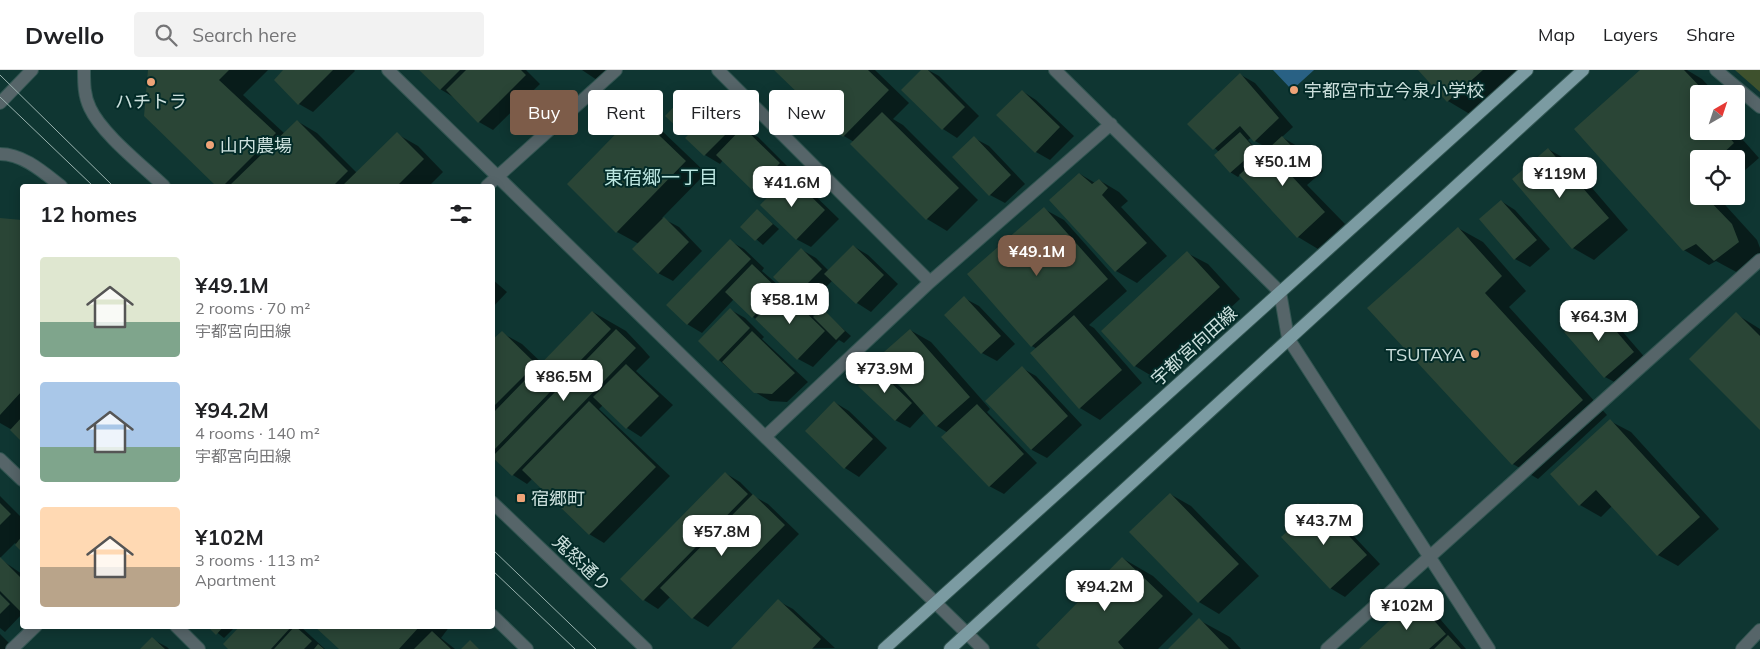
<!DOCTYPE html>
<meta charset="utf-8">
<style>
body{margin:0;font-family:Mulish,"Noto Sans JP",sans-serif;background:#f2f2f2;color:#202124;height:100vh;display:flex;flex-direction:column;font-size:19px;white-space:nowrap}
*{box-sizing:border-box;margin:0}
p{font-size:16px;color:#757577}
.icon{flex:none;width:28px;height:28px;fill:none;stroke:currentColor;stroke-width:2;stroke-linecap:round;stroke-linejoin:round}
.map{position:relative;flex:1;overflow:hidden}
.panel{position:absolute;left:20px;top:114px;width:475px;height:445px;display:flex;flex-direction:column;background:#fff;border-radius:5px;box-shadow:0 2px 12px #0003}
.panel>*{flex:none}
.banner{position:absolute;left:510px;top:20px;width:475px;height:45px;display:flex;gap:10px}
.needle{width:32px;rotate:39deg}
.buttons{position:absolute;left:1690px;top:15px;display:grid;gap:10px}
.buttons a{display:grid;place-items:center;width:55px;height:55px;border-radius:5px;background:#fff;box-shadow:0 2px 12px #0003;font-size:25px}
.price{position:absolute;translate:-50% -42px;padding:0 11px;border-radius:10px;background:#fff;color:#222;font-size:16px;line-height:32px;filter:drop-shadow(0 1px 2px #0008)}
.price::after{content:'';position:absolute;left:50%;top:30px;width:15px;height:11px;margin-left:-8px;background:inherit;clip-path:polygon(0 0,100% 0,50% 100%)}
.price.selected{background:#7d5c49;color:#fff}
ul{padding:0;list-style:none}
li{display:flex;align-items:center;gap:15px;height:125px;padding:0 20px}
li span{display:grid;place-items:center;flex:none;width:140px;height:100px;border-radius:5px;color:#555}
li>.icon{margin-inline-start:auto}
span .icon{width:60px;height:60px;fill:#fffc;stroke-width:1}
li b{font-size:21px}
h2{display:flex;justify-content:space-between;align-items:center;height:60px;padding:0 20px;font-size:21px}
.tag{padding:0 18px;border-radius:5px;background:#fff;box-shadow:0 2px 12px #0003;font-size:18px;line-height:45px}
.tag.selected{background:#7d5c49;color:#fff}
header{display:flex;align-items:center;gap:30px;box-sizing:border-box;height:70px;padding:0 25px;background:#fff;border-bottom:1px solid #e0e0e0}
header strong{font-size:24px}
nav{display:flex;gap:28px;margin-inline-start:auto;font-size:18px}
.search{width:350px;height:45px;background:#f2f2f2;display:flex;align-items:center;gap:12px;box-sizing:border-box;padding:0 18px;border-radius:5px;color:#757577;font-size:19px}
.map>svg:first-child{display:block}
.green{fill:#3e512d}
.water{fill:#296184}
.shadow{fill:#0007;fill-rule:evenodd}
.building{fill:#2a4536}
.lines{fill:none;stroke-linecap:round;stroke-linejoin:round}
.minor-casing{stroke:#315551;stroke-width:14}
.major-casing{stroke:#315551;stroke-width:14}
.minor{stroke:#566569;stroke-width:12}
.major{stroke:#7b9ba2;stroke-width:12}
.tram{stroke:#9ab3af;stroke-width:1}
.poi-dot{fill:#efa377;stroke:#032b28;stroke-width:2}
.labels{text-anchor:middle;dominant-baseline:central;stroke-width:4;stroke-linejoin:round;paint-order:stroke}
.poi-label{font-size:18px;fill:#cce0dd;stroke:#032b28;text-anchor:start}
.street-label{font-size:18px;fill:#cce0dd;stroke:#032b28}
.neighbourhood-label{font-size:19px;fill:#bce6e0;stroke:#032b28}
</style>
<header>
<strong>Dwello</strong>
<div class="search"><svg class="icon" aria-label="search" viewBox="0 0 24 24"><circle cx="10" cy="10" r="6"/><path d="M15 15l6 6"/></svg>Search here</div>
<nav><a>Map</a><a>Layers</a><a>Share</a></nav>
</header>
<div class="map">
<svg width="1760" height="579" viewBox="0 0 1760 579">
<rect width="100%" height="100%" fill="#0f3632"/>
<!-- green -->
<path class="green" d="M1735,0H1760V22Z"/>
<!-- water -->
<path class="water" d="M1273,0H1314L1292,20Z"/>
<!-- shadow -->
<path class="shadow" d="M150,0H268L243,25L284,63L297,51L317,63L357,103L397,64L418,76L443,102L429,116H218L145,46Z
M285,0H354L355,1L313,42L299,34Z
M420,0H526L540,14L493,60L479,52L455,28L440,19Z
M582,0H612L600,12Z
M776,0H875L909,33L893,49L903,55L978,130L947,161L927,149L854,72L844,66Z
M923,0H928L939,6L979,46L957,68L943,59Z
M1419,0H1523L1473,46L1448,31Z
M1641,0H1687L1702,9L1716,24H1699V61H1735L1759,88L1736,108V89H1699V126H1717L1757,170L1760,178V189L1740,204L1716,191L1709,195L1684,180Z
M1241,5L1255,13L1293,57L1282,67L1302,79L1323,101L1307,115L1345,154L1318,179L1298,167L1240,105L1238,107L1230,102L1219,82L1189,54ZM1252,67L1255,71L1269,79L1262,85L1248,70Z
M691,21L713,41L715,38L730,47L743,59L758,67L793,102L789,106L804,115L839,149L811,177L796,169L768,128L753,120L723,90L720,94L705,85L687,68L690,65L667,46Z
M1022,21L1036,30L1074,66L1050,90L1036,82Z
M636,44L657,56L706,103L662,148L679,157L702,181L673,211L658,203L639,174L617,162Z
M974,68L989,76L1025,114L1005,133L990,125Z
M1548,79L1569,91L1628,160L1594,190L1573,178Z
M1080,104L1095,113L1099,110L1119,122L1128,131L1121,137L1167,186L1137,213L1116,201Z
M1501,131L1515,140L1550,179L1530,197L1515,189Z
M1044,139L1064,150L1127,221L1089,255L1094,258L1142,313L1100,350L1080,338L1037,279L1032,276Z
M758,141L779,159L763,175L742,157Z
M0,149L22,151V370L14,361L0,353Z
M1458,158L1483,172L1526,221L1509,237L1607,345L1538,409L1513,394L1369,238Z
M730,171L744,179L764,198L762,201L815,247L822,240L851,266L844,273L839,270L813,297L798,289L734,229L702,263L687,254Z
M853,176L868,185L898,214L871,242L857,233L833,210L809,234L795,226L802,180L816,188L829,201Z
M1187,183L1208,194L1240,229L1155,308L1135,296Z
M492,209L507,222L492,238Z
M964,228L979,236L1015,274L997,291L982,283L946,245Z
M1595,237L1609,246L1648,291L1620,315L1605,307Z
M731,240L745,248L764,267L762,269L808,312L787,332L770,331L755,322L719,290Z
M593,242L626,261L643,279L650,287L636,301L673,335L641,367L627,358L603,335L599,339L670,406L604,473L589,464L532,409L527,414L513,405L492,387V272L502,263L522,274L543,294Z
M1736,244L1760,259V358Z
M910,260L931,272L990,339L987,342L1037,393L1004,424L989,416L948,363L937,356L925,342L910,358L895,350L876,300L890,308L900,317L902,316Z
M1022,298L1036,306L1082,355L1047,388L1032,380L986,331Z
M834,332L849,341L887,378L859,407L845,398Z
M1610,351L1631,362L1719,459L1678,496L1658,485L1613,435L1601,447L1580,435Z
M725,403L740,412L755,427L768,434L799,464L708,557L693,548L671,526L658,539L644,530Z
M1170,424L1191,436L1259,506L1219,544L1199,532Z
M0,426L22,448V480L15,473L0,488Z
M1318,435L1332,443L1380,494L1345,527L1330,518Z
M1122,488L1153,506L1193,544L1158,579H1042L1038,575Z
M0,489L22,504V544L5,562L0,558Z
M1414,530L1434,542L1466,579H1360Z
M778,531L793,539L835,578L733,579Z
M1199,550L1230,567L1241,579H1169Z
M209,556H236L224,568Z
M241,556H300L325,579H230L224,574Z
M316,556H450L441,568L455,579H341Z
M0,564L12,576L9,579H0Z
M152,569L167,577L169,579H142Z"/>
<!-- building -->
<path class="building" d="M148,0H229L219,10L276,63L223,116H216L144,46Z
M283,0H333L298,35L274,10Z
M419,0H460L440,20Z
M466,0H521L526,5L478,53L446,20Z
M774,0H868L889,20L843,67Z
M921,0H928L965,37L942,60L901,20Z
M1418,0H1483L1447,32Z
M1640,0H1684L1707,24H1699V61H1724L1734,73L1717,89H1699V106L1691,112L1699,120V126H1705L1732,154L1739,172L1714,191L1696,174L1683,181L1574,59Z
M1240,3L1279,48L1254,72L1240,56L1213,80L1187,54Z
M690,20L707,36L682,62L665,46Z
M1022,20L1060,57L1035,83L996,45Z
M715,37L735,55L704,86L685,68Z
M882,42L959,118L926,150L850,74Z
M636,43L686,91L616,163L567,114Z
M297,50L348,101L333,116H229Z
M743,57L780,93L753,121L716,85Z
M397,62L424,89L397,116H342Z
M1240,62L1256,80L1230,103L1214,85Z
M974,66L1011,105L989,126L952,87Z
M1282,66L1303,88L1288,102L1325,142L1297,168L1239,105Z
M1548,78L1609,148L1572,179L1512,109Z
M1079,103L1092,114L1099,109L1108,118L1102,125L1147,173L1115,202L1049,130Z
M789,105L825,140L796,170L760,135Z
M1501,130L1537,170L1514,190L1479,149Z
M1044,137L1108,209L1031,277L967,204Z
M757,139L773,154L755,171L740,157Z
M664,147L689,172L658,204L632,179Z
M0,148L22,150V321L0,345Z
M1458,157L1502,206L1485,223L1583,330L1512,395L1367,238Z
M730,169L751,189L687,255L666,235Z
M853,175L884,205L856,234L824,204Z
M801,178L822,199L794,227L773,207Z
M1187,181L1220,217L1134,297L1101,261Z
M752,194L779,220L752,248L725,222Z
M783,220L825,261L797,290L755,249Z
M964,226L1001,266L981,284L944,245Z
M1595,236L1634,282L1604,308L1564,262Z
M730,238L750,258L718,291L698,271Z
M822,238L845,261L836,270L813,247Z
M592,241L611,259L492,382V344Z
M1736,242L1760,266V360L1689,289Z
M1074,245L1122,300L1079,339L1030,283Z
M616,259L636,278L512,406L492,387Z
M910,259L970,327L936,357L876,289Z
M502,261L536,294L492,338V270Z
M752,261L795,303L772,324L754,323L722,292Z
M626,294L659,326L626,359L593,327Z
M1022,296L1068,346L1031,380L985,331Z
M876,298L912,333L895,351L858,316Z
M589,331L656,397L589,465L522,400Z
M834,331L873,369L844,399L805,361Z
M977,334L1024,384L989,417L941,367Z
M22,347V372L10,360Z
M1610,349L1700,447L1657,486L1596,420L1579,436L1550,404Z
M725,402L748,424L643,531L620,509Z
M1170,423L1239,494L1198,533L1129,462Z
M753,424L785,455L692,549L660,518Z
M0,433L11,444L0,455Z
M1318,433L1367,485L1330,519L1281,467Z
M22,466V482L15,475Z
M0,487L22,509V543L0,521Z
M1122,487L1163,526L1118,572L1124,579H1040L1036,575Z
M0,524L10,534L0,544Z
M1414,528L1446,564L1429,579H1359Z
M778,529L821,569L812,579H731Z
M1199,548L1229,579H1168Z
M207,556H224L216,565Z
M240,556H292L271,579H228L223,574Z
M295,556L312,571L304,579H274Z
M314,556H420L399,579H339Z
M432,561L451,579H414Z
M1448,565L1461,579H1434Z
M152,567L165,579H140Z
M470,570L479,579H461Z
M318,574L324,579H314Z"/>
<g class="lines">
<!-- minor casing -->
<g class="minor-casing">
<path id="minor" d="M84,0C84,13 84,26 90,38C102,64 142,95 164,116
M388,0L983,579
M718,0L930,212
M1055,0L1280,222L1288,268L1489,579
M1716,0L1760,37
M0,33L32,0
M0,84C23,84 43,102 61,116
M487,116L616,0
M766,366L930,212L1111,54
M0,389L22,410
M492,432L646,579
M492,545L527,579
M176,556L199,579
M12,579L36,556
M1327,579L1760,190
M1742,579L1760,560"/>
</g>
<!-- major casing -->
<g class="major-casing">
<path id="major" d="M884,579L1527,0
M950,579L1583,0"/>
</g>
<!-- minor -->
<use href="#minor" class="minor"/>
<!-- major -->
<use href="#major" class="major"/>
<!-- tram -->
<path class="tram" d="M0,5L113,116
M0,27L93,116
M492,479L596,579
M492,500L575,579"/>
</g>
<!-- markers -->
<g class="poi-dot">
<circle cx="151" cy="12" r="5"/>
<circle cx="1294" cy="20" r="5"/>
<circle cx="210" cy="75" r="5"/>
<circle cx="1475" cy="284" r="5"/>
<rect x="516" y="423" width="10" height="10" rx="2.5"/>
</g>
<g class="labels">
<!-- poi labels -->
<g class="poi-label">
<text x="1304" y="20">宇都宮市立今泉小学校</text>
<text x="151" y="31" text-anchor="middle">ハチトラ</text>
<text x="220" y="75">山内農場</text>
<text x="1465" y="284" text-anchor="end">TSUTAYA</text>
<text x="531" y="428">宿郷町</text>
</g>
<!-- street labels -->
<g class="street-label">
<text transform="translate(1194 276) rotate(-42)">宇都宮向田線</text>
<text transform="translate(582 493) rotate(44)">鬼怒通り</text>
</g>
<!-- neighbourhood labels -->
<g class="neighbourhood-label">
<text x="661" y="107">東宿郷一丁目</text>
</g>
</g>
</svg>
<div class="buttons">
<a><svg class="needle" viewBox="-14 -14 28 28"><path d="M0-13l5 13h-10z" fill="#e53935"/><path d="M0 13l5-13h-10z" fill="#757577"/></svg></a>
<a><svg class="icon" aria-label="locate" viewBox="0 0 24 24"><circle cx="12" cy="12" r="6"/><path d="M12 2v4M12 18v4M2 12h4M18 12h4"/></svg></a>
</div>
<b class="price" style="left:1283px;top:117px">¥50.1M</b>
<b class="price" style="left:1560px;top:129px">¥119M</b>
<b class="price" style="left:792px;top:138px">¥41.6M</b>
<b class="price selected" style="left:1037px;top:207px">¥49.1M</b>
<b class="price" style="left:790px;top:255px">¥58.1M</b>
<b class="price" style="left:1599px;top:272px">¥64.3M</b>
<b class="price" style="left:885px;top:324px">¥73.9M</b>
<b class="price" style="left:564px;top:332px">¥86.5M</b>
<b class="price" style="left:1324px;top:476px">¥43.7M</b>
<b class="price" style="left:722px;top:487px">¥57.8M</b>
<b class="price" style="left:1105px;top:542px">¥94.2M</b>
<b class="price" style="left:1407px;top:561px">¥102M</b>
<div class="banner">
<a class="tag selected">Buy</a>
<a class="tag">Rent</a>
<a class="tag">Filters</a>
<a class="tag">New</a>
</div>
<section class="panel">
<h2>12 homes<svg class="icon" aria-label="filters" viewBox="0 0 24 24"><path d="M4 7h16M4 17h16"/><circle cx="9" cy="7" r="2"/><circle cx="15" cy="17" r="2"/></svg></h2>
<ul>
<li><span style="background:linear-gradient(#dfe7d0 65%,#7fa58c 0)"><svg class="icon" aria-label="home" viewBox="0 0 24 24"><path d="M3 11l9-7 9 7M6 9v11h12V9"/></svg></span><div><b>¥49.1M</b><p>2 rooms · 70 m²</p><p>宇都宮向田線</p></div></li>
<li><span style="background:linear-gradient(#a9c7e8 65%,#7fa58c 0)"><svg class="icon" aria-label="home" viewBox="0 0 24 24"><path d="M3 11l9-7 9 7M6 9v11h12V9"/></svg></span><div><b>¥94.2M</b><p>4 rooms · 140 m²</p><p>宇都宮向田線</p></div></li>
<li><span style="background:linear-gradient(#ffd9b3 60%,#b9a48a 0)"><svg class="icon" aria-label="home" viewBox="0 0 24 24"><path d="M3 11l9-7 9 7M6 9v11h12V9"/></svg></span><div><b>¥102M</b><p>3 rooms · 113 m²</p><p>Apartment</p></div></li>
</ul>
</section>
</div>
